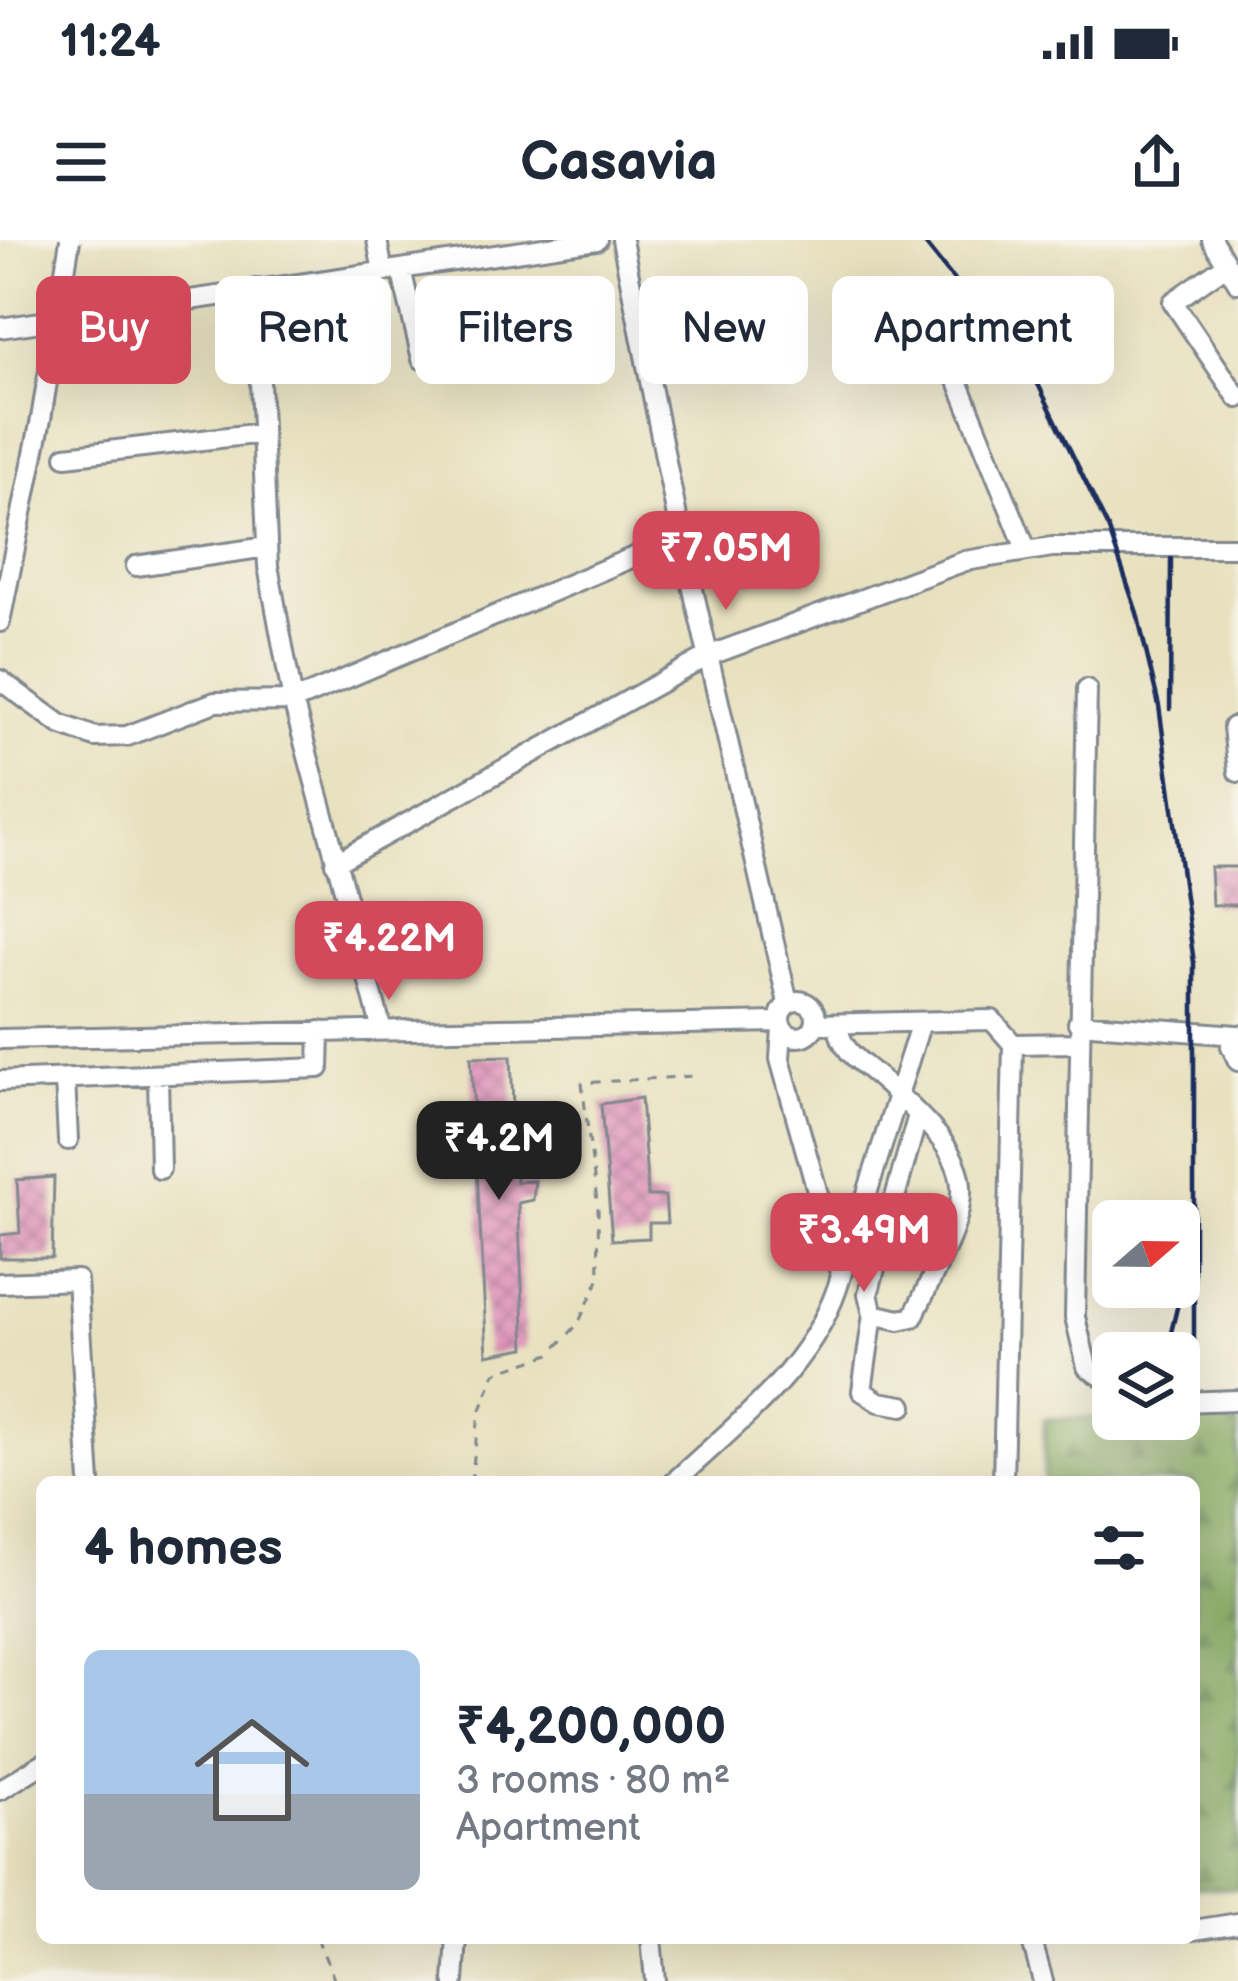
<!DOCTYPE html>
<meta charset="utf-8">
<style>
body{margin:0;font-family:"Balsamiq Sans",sans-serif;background:#f6f6f7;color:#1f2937;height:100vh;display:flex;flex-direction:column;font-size:45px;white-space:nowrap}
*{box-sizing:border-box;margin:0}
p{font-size:39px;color:#747a83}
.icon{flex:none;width:66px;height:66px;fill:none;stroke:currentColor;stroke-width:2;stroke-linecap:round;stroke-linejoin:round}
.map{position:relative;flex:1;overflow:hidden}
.panel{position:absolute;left:36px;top:1236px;width:1164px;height:468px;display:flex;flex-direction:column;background:#fff;border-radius:18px;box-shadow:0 12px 48px #0002}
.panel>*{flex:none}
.top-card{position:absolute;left:36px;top:36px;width:1167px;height:108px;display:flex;gap:24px}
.needle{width:78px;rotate:70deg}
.tools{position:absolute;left:1092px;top:960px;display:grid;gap:24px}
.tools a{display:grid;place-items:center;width:108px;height:108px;border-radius:18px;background:#fff;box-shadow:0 12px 48px #0002;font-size:60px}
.price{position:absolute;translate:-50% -102px;padding:0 27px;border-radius:24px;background:#d1495b;color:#fff;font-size:39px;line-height:78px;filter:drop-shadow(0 3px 6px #0008)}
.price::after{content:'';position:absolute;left:50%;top:72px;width:36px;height:27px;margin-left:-18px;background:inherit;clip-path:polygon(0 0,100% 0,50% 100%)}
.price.active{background:#222;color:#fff}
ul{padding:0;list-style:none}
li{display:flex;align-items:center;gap:36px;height:300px;padding:0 48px}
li+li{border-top:3px solid #e0e1e3}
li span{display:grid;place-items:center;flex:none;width:336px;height:240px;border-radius:18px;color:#555}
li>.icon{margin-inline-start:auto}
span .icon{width:144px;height:144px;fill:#fffc;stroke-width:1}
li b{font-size:51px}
h2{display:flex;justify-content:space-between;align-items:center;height:144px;padding:0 48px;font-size:51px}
.chip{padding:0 42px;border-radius:18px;background:#fff;box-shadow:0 12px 48px #0002;font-size:42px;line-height:108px}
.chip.active{background:#d1495b;color:#fff}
.status{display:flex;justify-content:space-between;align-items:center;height:84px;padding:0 60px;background:#fff;direction:ltr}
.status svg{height:33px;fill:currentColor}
header{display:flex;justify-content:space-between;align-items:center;height:156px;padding:0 48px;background:#fff;font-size:54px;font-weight:700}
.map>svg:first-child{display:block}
.forest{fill:url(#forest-firs);stroke:#4e6a5d;stroke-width:3}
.building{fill:url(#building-cross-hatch)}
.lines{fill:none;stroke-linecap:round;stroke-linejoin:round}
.minor-casing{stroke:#82888e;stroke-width:24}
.path{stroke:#82888e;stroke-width:3;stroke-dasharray:9 9;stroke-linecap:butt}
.minor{stroke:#fff;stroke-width:18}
.rail{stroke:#1b2f5e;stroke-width:4.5}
.minor-bridge-casing{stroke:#82888e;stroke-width:24;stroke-linecap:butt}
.minor-bridge{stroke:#fff;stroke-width:18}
</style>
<div class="status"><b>11:24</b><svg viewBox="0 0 49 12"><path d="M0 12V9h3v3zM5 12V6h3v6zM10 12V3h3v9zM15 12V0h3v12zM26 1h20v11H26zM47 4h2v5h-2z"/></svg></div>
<header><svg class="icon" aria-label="menu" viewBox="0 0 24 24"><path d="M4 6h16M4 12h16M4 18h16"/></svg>Casavia<svg class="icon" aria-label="share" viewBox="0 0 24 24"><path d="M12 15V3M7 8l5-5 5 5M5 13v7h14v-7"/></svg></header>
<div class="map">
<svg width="1238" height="1741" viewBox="0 0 1238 1741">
<defs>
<pattern id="forest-firs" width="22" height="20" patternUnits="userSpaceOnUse" patternTransform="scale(3)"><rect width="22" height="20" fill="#80a65c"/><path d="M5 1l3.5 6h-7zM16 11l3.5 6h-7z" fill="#68884f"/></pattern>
<pattern id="building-cross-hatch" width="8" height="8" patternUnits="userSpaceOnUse" patternTransform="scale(3)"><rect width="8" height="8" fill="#df92b9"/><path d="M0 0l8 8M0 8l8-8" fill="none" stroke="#b4789a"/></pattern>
</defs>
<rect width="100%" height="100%" fill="#f7f3e8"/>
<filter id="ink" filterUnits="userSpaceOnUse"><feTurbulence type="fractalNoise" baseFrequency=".00833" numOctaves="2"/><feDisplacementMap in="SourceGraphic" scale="24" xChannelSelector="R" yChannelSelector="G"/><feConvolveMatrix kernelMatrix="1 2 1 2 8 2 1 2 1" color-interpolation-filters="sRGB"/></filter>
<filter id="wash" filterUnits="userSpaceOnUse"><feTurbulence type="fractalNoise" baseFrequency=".004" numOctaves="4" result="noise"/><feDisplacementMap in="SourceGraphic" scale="48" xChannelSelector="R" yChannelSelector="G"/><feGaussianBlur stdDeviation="2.7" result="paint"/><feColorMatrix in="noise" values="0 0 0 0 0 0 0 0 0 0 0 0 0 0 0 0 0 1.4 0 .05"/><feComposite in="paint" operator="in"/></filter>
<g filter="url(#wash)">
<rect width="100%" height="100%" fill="#e8e1bf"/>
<!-- forest -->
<path class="forest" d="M1238,1174V1649L1194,1647V1242H1044V1179Z"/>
<g id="blocks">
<!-- building -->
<path class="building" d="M1210,627H1238V665H1212Z
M511,816L516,942L535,941L533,960L518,963L525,1108L487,1115L471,817Z
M641,858L648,956H665L667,983H649V998L612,1000L601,864Z
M54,937L52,1018H0V995L20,993L17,940Z"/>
</g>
</g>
<g filter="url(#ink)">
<use href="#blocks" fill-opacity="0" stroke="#82888e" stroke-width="3"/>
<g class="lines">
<!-- minor casing -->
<g class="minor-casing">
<path id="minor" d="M377,0L383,32
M622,0L681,297L788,763
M1212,0L1238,43
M1226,25L1173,62L1238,158
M401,29L422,119
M333,39L350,124
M256,49L268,326L293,461L382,790
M925,60L1026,309
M0,88L597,0
M66,216L262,193
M136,326L267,307
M0,382L41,179
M0,440L60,484L95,497L127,496L215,462L293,461L681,297
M1087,449L1075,1077L1087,1127L1113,1144
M1233,487L1238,532
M335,623L708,416L965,321L1052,307H1238
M780 779a18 18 0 1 1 36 0a18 18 0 1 1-36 0Z
M1078,783L1237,795
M815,784L992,780L1013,804L1003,1242
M838,786C841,810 858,820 876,835C990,935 976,947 913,1077L899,1080L873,1074L868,1054L918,875
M1238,795L1231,806L1238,821
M0,799L780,782
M1013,804L1078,803
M158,835L160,929
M65,839L68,900
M0,841L319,828L320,791
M841,1036L921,782
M0,1043L77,1040L90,1242
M873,1074L862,1151L879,1162L903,1166
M1179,1162L1238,1160
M674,1242C739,1181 816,1125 841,1036L780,819L782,788
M0,1550L42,1524
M1194,1690L1238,1683
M651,1698L655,1741
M1031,1698L1043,1741
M454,1741L457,1698"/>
</g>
<!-- path -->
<path class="path" d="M471,1242L479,1175L495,1133L550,1114L578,1084L599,1039L598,969L582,843L695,836
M317,1698L335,1741"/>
<!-- minor -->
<use href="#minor" class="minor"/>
<!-- rail -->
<path class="rail" d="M922,0L1038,144L1109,290L1137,373L1159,466L1194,723V1123
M1170,469L1171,319
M1166,1113L1185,1035"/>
<!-- minor-bridge casing -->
<g class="minor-bridge-casing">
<path id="minor-bridge" d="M41,179L70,0"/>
</g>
<!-- minor-bridge -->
<use href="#minor-bridge" class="minor-bridge"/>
</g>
</g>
</svg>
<div class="tools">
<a><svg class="needle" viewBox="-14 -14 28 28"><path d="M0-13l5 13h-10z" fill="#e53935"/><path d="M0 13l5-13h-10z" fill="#747a83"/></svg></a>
<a><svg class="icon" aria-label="layers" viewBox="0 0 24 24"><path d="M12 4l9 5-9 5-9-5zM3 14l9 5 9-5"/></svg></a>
</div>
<b class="price" style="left:726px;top:373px">₹7.05M</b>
<b class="price" style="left:389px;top:763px">₹4.22M</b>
<b class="price active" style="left:499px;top:963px">₹4.2M</b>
<b class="price" style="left:864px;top:1055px">₹3.49M</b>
<div class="top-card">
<a class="chip active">Buy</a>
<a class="chip">Rent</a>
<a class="chip">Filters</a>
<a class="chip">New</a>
<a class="chip">Apartment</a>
</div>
<section class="panel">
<h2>4 homes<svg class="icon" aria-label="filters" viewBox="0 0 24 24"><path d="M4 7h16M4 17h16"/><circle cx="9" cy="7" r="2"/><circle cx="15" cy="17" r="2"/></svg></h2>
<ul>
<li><span style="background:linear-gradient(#a9c7e8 60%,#9aa5b1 0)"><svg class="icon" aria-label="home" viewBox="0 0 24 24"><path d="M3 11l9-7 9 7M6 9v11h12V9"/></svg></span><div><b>₹4,200,000</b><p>3 rooms · 80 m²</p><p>Apartment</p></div></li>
</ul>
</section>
</div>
